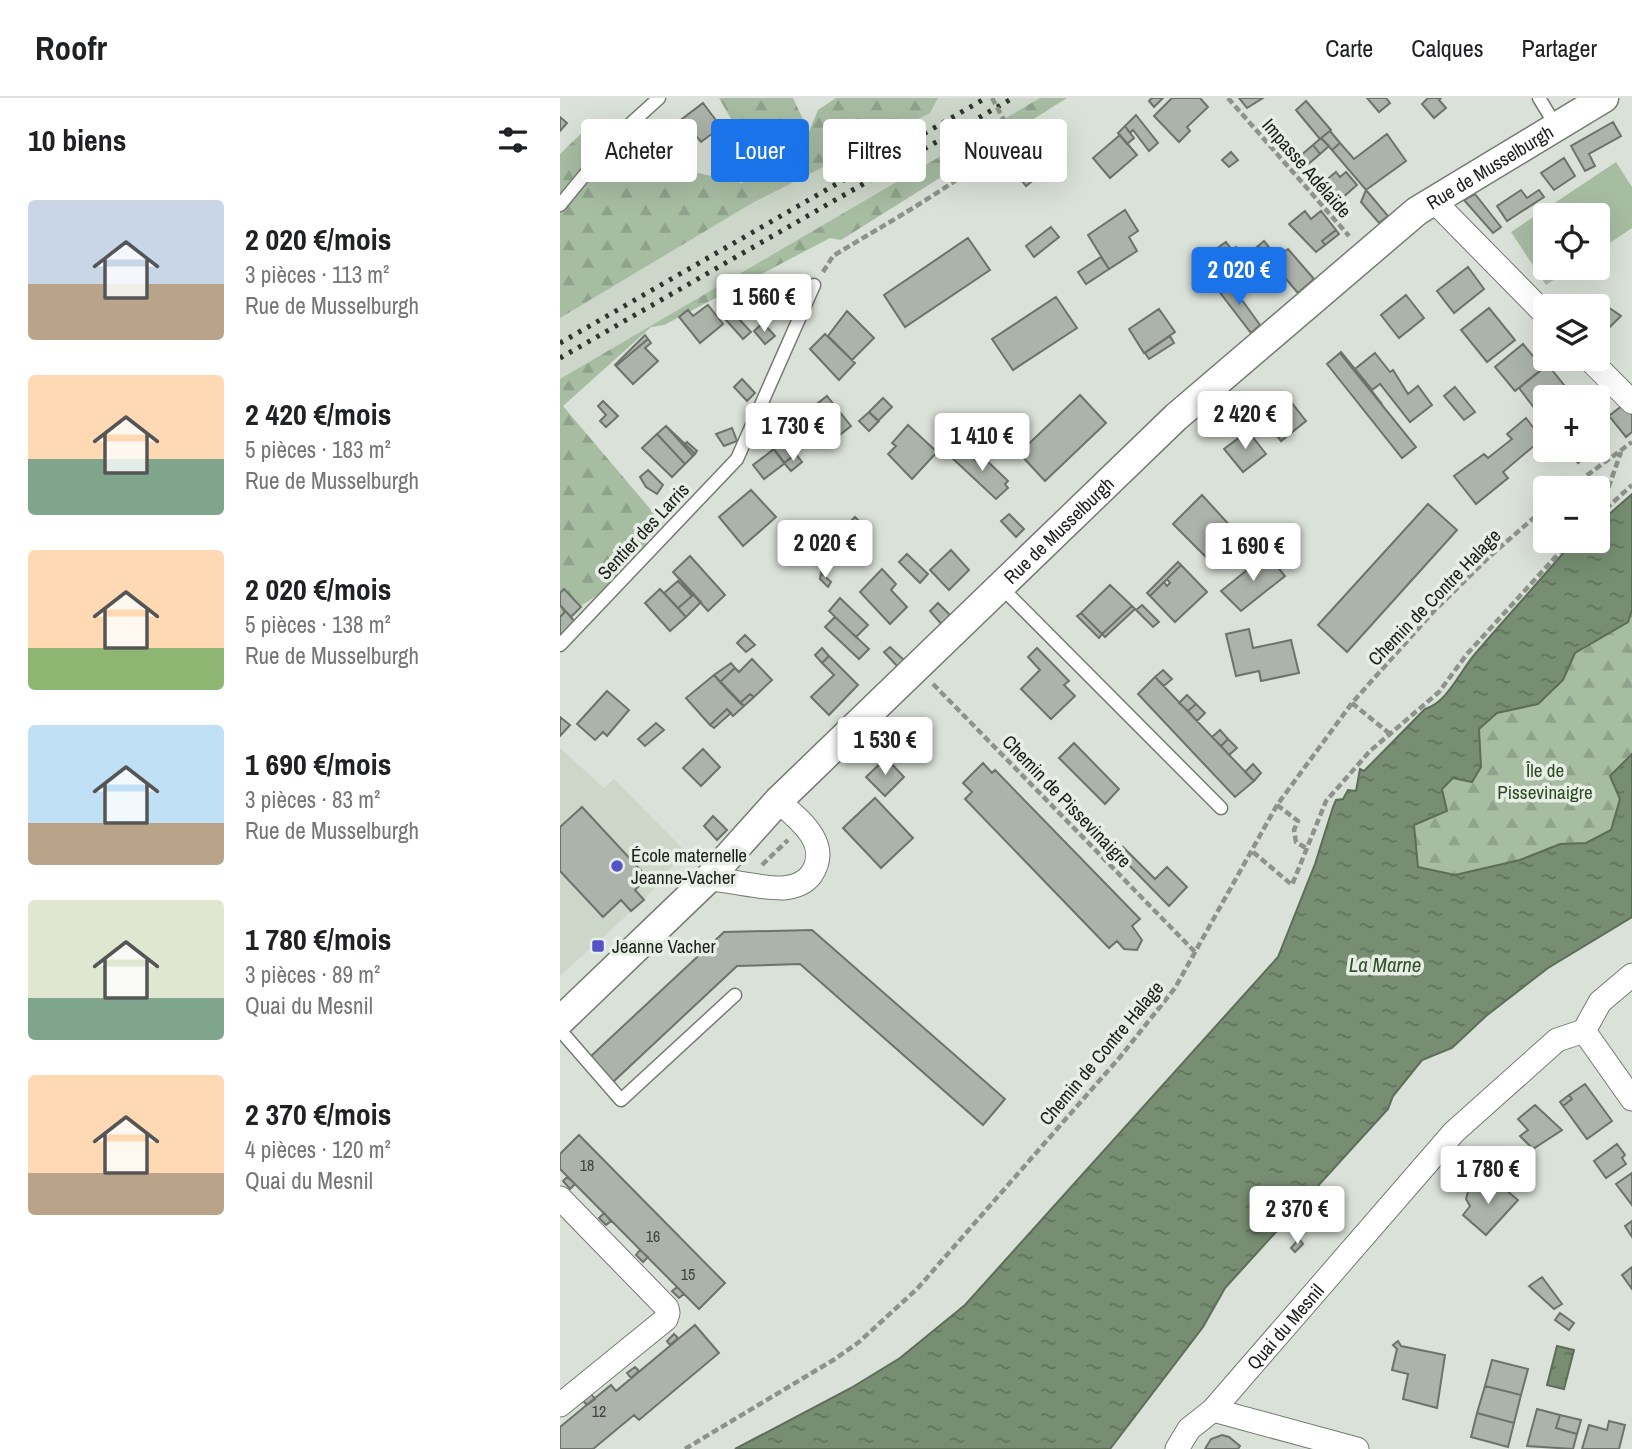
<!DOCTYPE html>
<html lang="fr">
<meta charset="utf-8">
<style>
body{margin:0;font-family:"Archivo Narrow",sans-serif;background:#f6f6f6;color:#202124;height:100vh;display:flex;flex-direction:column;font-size:26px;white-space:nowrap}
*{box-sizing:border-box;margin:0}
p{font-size:23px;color:#757577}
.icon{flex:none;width:38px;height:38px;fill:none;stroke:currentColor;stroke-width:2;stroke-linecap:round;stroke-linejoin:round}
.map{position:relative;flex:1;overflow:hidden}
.details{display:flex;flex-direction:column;background:#fff;width:560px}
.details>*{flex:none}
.top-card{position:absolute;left:21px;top:21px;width:665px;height:63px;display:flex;gap:14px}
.buttons{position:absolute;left:973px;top:105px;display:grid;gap:14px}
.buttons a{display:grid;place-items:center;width:77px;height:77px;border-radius:7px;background:#fff;box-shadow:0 7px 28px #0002;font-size:35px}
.price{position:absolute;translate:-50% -60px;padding:0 16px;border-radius:7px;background:#fff;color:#222;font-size:23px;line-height:46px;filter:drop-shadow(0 2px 4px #0008)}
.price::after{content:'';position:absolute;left:50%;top:42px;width:21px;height:16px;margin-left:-10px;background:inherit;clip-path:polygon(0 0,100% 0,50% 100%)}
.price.on{background:#1a73e8;color:#fff}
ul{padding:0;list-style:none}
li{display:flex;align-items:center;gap:21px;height:175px;padding:0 28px}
li span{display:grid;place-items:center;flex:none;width:196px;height:140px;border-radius:7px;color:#555}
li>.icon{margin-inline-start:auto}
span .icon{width:84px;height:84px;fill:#fffc;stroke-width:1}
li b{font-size:30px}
h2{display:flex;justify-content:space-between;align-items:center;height:84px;padding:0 28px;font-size:30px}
.tag{padding:0 24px;border-radius:7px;background:#fff;box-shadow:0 7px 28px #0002;font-size:24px;line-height:63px}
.tag.on{background:#1a73e8;color:#fff}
header{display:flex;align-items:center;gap:42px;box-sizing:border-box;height:98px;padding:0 35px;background:#fff;border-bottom:2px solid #e0e0e0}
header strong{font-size:33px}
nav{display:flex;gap:38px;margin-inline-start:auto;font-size:24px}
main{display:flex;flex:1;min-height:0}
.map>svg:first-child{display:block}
.built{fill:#ccd7c9}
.forest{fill:url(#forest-firs)}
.green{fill:#a7bda2}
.water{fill:url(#water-ripples);stroke:#5c6d58;stroke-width:2}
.building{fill:#acb3aa;stroke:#6d736b;stroke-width:2}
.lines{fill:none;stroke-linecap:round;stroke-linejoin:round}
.service-casing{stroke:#757b73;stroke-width:15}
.minor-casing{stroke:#757b73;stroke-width:25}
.tertiary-casing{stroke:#757b73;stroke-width:31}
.path{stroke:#8d928b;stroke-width:4.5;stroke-dasharray:7 3.5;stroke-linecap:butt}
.service{stroke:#fff;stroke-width:12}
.minor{stroke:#fff;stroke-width:23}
.tertiary{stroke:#fff;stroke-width:28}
.rail{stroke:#313330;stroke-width:5;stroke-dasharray:3.5 7;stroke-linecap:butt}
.path-bridge{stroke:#8d928b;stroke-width:4.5;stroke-dasharray:7 3.5;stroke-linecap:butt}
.poi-dot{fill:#5451c9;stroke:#e7eee5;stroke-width:2.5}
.labels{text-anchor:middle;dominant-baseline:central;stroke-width:7;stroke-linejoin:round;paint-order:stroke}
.number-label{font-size:16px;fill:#414440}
.street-label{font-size:19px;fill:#1d1f1c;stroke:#e7eee5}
.park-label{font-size:19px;fill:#294b21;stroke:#e7eee5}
.poi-label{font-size:19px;fill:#1d1f1c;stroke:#e7eee5;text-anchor:start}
.water-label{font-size:21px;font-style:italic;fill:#305227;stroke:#e7eee5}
</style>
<header>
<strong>Roofr</strong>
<nav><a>Carte</a><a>Calques</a><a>Partager</a></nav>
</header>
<main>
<section class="details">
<h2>10 biens<svg class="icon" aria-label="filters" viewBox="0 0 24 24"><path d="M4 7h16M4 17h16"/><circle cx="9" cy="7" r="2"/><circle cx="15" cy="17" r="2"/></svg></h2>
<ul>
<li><span style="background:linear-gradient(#c9d6e8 60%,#b9a48a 0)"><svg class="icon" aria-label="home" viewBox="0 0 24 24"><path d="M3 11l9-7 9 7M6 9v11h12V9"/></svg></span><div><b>2 020 €/mois</b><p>3 pièces · 113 m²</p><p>Rue de Musselburgh</p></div></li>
<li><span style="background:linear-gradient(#ffd9b3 60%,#7fa58c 0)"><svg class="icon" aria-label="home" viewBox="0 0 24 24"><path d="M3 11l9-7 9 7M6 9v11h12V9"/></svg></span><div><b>2 420 €/mois</b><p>5 pièces · 183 m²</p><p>Rue de Musselburgh</p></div></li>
<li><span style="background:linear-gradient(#ffd9b3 70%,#8fb573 0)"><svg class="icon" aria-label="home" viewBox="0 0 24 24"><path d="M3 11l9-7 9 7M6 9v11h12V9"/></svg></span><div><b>2 020 €/mois</b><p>5 pièces · 138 m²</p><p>Rue de Musselburgh</p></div></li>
<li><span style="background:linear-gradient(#bfe0f5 70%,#b9a48a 0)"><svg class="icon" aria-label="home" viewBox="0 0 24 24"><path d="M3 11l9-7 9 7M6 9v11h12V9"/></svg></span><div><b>1 690 €/mois</b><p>3 pièces · 83 m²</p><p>Rue de Musselburgh</p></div></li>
<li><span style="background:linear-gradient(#dfe7d0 70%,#7fa58c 0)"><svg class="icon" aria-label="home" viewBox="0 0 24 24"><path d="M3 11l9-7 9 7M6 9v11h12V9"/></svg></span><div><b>1 780 €/mois</b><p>3 pièces · 89 m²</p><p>Quai du Mesnil</p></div></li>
<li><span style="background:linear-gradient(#ffd9b3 70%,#b9a48a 0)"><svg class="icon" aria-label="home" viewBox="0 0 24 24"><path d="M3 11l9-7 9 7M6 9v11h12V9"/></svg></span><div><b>2 370 €/mois</b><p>4 pièces · 120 m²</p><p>Quai du Mesnil</p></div></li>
</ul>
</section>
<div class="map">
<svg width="1072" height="1351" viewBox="0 0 1072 1351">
<defs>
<pattern id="forest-firs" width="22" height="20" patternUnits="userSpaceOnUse" patternTransform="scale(1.75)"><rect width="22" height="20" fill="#a7bda2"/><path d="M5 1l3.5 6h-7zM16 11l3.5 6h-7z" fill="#8fa28b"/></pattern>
<pattern id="water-ripples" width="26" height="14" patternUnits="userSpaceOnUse" patternTransform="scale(1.75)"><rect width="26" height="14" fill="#778e72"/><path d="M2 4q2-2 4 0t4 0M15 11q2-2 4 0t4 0" fill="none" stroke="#61735d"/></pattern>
</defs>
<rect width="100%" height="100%" fill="#dae1d8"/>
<!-- built -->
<path class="built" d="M276,0H507L281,142L270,140L104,227L91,229L0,310V141L106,144L249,35L258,12Z
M0,650L44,690L54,681L125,753L84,802L0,878Z"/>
<!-- forest -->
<path class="forest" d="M159,0H233L249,34L258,12L276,0H378L370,15L194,104L0,220V56L32,25L63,35L82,62L182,85L200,71Z
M480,0H507L281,142L270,140L104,227L91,229L3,308L103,426L41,495L0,521V281Z
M1072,512V656L1050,678L1060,701L1051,732L1026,745L1000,746L960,762L895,777L858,769L854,727L887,713L882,691L893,680L921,669L919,631L937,615L978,606L1003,582L1015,555L1068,524Z"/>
<!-- green -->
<path class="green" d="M1056,64L1072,89V130L1038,153V117H985V170H1012L986,187L951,134Z"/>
<!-- water -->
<path class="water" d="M1072,396V512L1068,524L1015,555L1003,582L978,606L937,615L919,631L921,669L912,684L893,680L882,691L887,713L854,727L858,769L895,777L960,762L1000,746L1026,745L1051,732L1060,701L1050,678L1072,656V819L988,870L926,918L892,950L862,962L833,998L828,1011L665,1190L643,1229L550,1351H175L291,1290L340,1260L405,1207L718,859L755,766L773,709L776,702L783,701L788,692L796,693L800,671L804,673L865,611C888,604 900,573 915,556C945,521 975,488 1005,453L1018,443H1038V426Z
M997,1248L1014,1252L1004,1291L987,1287Z"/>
<!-- building -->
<path class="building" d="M592,0H603L594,9L589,3Z
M612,0H640L648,9L627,29L630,33L619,44L594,18Z
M679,0H703L687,10Z
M807,0H826L830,5L819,14Z
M868,0H881L879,2L886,10L874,20L862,6Z
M746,3L771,32L760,41L736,12Z
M143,5L161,29L141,44L122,21Z
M576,17L598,45L589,53L573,32L570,35L565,28Z
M0,19L7,25L0,33Z
M1053,24L1061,38L1029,56L1035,68L1025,73L1011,48Z
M482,27L491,39L479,48L482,52L470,62L481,76L466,88L447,64L474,41L470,37Z
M565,28L574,40L567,46L558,35Z
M770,33L780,45L772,52L761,40Z
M827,36L846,63L806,92L772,52L780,45L794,61Z
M560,37L577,57L550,80L533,60Z
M761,40L769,48L760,56L753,47Z
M193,45L199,55L177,68L171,58Z
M753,47L760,56L739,74L732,65Z
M671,54L678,62L669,69L662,62Z
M1004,60L1015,78L994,92L981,75Z
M776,74L780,79L786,74L797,87L781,101L765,83Z
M765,83L771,89L765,94L759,87Z
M806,92L828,118L819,125L801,104Z
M961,92L967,100L979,92L984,99L947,123L937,108Z
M915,96L941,129L933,135L904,102Z
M565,112L578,133L569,139L577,153L549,171L528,137Z
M745,113L751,121L761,113L776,132L762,143L765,147L756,154L729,126Z
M491,129L499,139L474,159L466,148Z
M776,132L779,136L765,147L762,143Z
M408,140L430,172L345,229L324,197Z
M704,143L717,159L728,151L754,181L738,195L698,148Z
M666,144L672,152L676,149L693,171L671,186L649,156Z
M698,148L708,160L701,165L691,154Z
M541,159L549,171L526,186L518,174Z
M908,169L924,191L894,215L877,193Z
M665,178L669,184L659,191L655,185Z
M669,184L700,227L691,235L658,192Z
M846,197L864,220L839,240L821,217Z
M496,199L517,230L453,272L432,241Z
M148,207L163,226L140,245L119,219L128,212L133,218Z
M1045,207L1061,218L1047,232L1038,226V215Z
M167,208L191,234L183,241L166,222L169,218L163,211Z
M929,210L955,242L927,264L901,232Z
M599,211L615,234L584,255L569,231Z
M287,213L314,240L292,262L268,238Z
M203,225L215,238L205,246L194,233Z
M265,236L295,265L279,282L250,251Z
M85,237L88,241L56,268L55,267Z
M610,238L614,245L589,261L585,255Z
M88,241L91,245L85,250L98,263L73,286L56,268Z
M963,246L983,270L955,293L935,269Z
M781,254L795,271L822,306L780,255Z
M780,255L856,349L842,360L767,266Z
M815,255L830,274L833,272L848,296L858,288L872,307L850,324L820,286L812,292L795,271Z
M988,267L1008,292L1000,299H985V324L959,290Z
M182,281L195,295L187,303L174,289Z
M895,289L915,314L904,322L884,298Z
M520,297L546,325L485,383L459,355Z
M267,298L291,328L263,350L239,320Z
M323,300L332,309L318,323L309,314Z
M728,300L746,323L721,343L703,320Z
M43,303L58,318L46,329L40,323L46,317L38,308Z
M1064,306L1072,315V334L1066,339L1049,318Z
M309,314L319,323L309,333L299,323Z
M966,320L982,341L943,374L948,380L916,406L894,378L924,356L928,360L952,341L947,336Z
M213,326L236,356L224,365L201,334Z
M348,327L377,354L352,381L328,356L336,348L332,345Z
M106,328L133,358L125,366L97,336Z
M106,328L125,346L135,356L133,358Z
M172,330L177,343L164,348L156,336Z
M688,333L706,356L683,374L664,351Z
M97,336L125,366L112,379L82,350Z
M127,344L137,353L135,356L125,346Z
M402,349L416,363L421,357L448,383L445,386L448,390L436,401L391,359Z
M214,351L225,365L204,381L193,367Z
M1008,352H1035L1018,365Z
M236,356L242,364L231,373L224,365Z
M88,372L103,387L97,396L86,389L80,379Z
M191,392L216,419L183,448L159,419Z
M642,397L674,432L646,459L613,426Z
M868,406L897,432L787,554L758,527Z
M449,416L464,431L456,439L441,423Z
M295,419L306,430L288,449L278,436Z
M391,452L409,472L389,492L370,472Z
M347,456L368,476L360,485L339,464Z
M707,456L725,478L681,513L661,493Z
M130,458L165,497L148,513L113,474Z
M618,464L621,467L590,498L587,495Z
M621,467L647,494L615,524L590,498L604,484L607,488L610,485L607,481Z
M322,471L336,486L331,492L347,509L330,526L300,494Z
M261,475L271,484L268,489L260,481Z
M119,480L141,504L126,519L118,510L132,498Z
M118,483L132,498L118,510L104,495Z
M550,487L572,508L542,536L521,515Z
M4,491L21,509L11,519L0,507V495Z
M100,491L126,519L110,533L85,505Z
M280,500L308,527L296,539L269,513Z
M378,505L392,519L383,528L370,513Z
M0,507L16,525L3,538L0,535V519L5,514Z
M582,507L599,524L593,529L576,512Z
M572,508L575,511L545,539L542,536Z
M521,515L542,536L539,540L517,518Z
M275,519L309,551L299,561L265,529Z
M689,531L693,550L731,542L739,575L701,583L699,573L676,578L666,536Z
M185,537L195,547L186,554L177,545Z
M330,549L345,563L339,570L324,554Z
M262,550L269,558L262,565L255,557Z
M477,550L509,583L504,587L515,598L491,621L461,591L480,572L468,559Z
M269,558L298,587L269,617L251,599L274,577L262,565Z
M192,561L212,582L194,599L190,596L180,605L160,584L175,570L179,574Z
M171,565L175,570L160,584L154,577Z
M603,572L612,581L604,588L595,579Z
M154,577L184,608L173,618L167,611L150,627L126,600Z
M595,579L694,683L675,699L578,596Z
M47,593L69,612L47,638L43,634L35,642L17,626Z
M190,596L194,599L184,608L180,605Z
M627,597L636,606L628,613L619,605Z
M636,606L645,615L637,623L628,613Z
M167,611L171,615L154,630L150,627Z
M0,619L10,627L0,638Z
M96,625L104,632L85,648L78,641Z
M335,629L352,646L338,659L322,642Z
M660,632L668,641L661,648L652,639Z
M668,641L677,650L669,657L661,648Z
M514,645L559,691L545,706L499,660Z
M143,651L160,669L141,688L123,670Z
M326,660L344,679L325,698L306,679Z
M423,665L432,675L435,672L580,821L572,828L582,842L577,852L564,851L557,843L549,850L405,701L412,694L403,685Z
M693,666L701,675L694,683L685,674Z
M315,700L353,740L321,770L283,730Z
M22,709L87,779L75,792L84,802L71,813L61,802L43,819L0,773V729Z
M153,718L167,732L157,742L144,728Z
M563,749L595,781L607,769L627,789L609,808L557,755Z
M252,832L445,1001L423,1027L240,866L177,868L53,984L30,959L164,834Z
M1025,986L1052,1023L1027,1041L1003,1008L1012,1001L1009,997Z
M1009,997L1012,1001L1003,1008L1000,1004Z
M975,1007L1002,1032L973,1051L960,1038L968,1032L958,1021Z
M19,1037L165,1185L139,1211L0,1071V1056Z
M1057,1046L1065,1057L1062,1060L1066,1066L1046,1080L1034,1063Z
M1072,1075V1107L1056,1086Z
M7,1079L15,1086L10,1091L3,1083Z
M934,1082L958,1102L926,1137L903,1117L910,1108L906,1101L908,1093L917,1087L927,1090Z
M44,1115L51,1123L46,1127L39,1120Z
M1072,1123V1139L1065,1128Z
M739,1141L743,1146L735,1154L731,1150Z
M80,1152L88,1159L83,1164L76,1157Z
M1072,1169V1191L1062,1177Z
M982,1179L1002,1206L994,1211L969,1188Z
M117,1189L124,1196L119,1200L112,1193Z
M1000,1215L1014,1225L1009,1232L995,1222Z
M135,1227L159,1255L79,1322L74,1317L33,1351H0V1329L51,1287L56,1293Z
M114,1236L118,1240L110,1247L107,1243Z
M838,1243L841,1248L885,1257L877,1310L843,1301L848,1276L832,1272L837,1251L833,1247Z
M932,1262L968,1271L961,1297L925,1288Z
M75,1269L79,1273L71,1280L67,1275Z
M925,1288L961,1297L954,1325L917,1315Z
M31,1296L35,1301L27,1307L23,1303Z
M977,1311L1000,1317L996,1330L1017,1336L1013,1351L967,1348Z
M917,1315L954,1325L948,1349L911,1339Z
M1000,1317L1021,1322L1017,1336L996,1330Z
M1049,1323L1065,1327L1059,1351H1022L1029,1327L1047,1332Z
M662,1337L669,1339L680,1348L678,1351H645L651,1341Z"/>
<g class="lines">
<!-- service casing -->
<g class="service-casing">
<path id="service" d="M979,0L996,28
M0,107L55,40L99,0
M441,489L661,710
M0,547L177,361L254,187
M0,932L61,1002L175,897"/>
</g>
<!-- minor casing -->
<g class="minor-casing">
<g id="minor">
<path d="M873,102L985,216"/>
<path d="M1029,261L1072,304"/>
<path d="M148,781C169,782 204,791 223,790C234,789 244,786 251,777C272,746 240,722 218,703"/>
<path d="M1024,933L1072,1001"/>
<path d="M0,1100L107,1210L108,1215L106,1221L0,1307"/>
<path d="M653,1312L797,1351"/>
<path id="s1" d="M617,1351L629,1331L653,1312L894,1034L997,942L1024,933L1040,904L1072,877"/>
</g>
</g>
<!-- tertiary casing -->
<g class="tertiary-casing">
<g id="tertiary">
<path id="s2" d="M0,923L148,781L218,703L616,319L857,113L1044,0"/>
</g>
</g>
<!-- path -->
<path class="path" d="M668,0L789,138
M263,174L273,158C313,133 430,69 451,35
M1010,390L1072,344
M1038,418L1072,387
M1038,419L1061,354
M373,586L637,856
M792,605L830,636
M717,707L738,723L734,732L736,744L746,750
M693,754L732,787L766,703L810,653L879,594L907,556L1010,443
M202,767L228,742
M125,1351L275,1261L299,1244L357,1191L560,959L615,890L717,707L792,605L873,514L929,459L985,410"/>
<!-- service -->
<use href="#service" class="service"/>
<!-- minor -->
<use href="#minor" class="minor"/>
<!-- tertiary -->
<use href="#tertiary" class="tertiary"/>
<!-- rail -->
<path class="rail" d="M0,245L426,0
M0,260L453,0"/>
<!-- path-bridge -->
<path class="path-bridge" d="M432,0L451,35"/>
</g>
<!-- markers -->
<g class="poi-dot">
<circle cx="57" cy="768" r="7"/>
<rect x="31" y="841" width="14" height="14" rx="3.5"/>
</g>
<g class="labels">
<!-- number labels -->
<g class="number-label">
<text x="27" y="1067">18</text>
<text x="93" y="1138">16</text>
<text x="128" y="1176">15</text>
<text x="39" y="1313">12</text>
</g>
<!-- street labels -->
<g class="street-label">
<text stroke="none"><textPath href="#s2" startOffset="1265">Rue de Musselburgh</textPath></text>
<text transform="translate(747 70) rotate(49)">Impasse Adélaïde</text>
<text transform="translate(83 433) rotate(-47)">Sentier des Larris</text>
<text stroke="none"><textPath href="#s2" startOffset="700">Rue de Musselburgh</textPath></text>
<text transform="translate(874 499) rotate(-46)">Chemin de Contre Halage</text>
<text transform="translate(507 703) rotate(46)">Chemin de Pissevinaigre</text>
<text transform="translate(541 955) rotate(-50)">Chemin de Contre Halage</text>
<text stroke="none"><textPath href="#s1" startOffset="164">Quai du Mesnil</textPath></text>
</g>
<!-- park labels -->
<g class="park-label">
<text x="985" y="672">Île de<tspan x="985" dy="22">Pissevinaigre</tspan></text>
</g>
<!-- poi labels -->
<g class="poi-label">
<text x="71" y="757">École maternelle<tspan x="71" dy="22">Jeanne-Vacher</tspan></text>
<text x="52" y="848">Jeanne Vacher</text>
</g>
<!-- water labels -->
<g class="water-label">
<text x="825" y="866">La Marne</text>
</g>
</g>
</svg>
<div class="buttons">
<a><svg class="icon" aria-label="locate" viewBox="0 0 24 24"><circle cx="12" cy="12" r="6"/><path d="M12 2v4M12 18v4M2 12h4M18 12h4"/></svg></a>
<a><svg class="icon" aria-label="layers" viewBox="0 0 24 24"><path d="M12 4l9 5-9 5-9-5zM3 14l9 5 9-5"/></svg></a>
<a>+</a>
<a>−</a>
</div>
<b class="price on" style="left:679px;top:209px">2 020 €</b>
<b class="price" style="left:204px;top:236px">1 560 €</b>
<b class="price" style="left:685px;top:353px">2 420 €</b>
<b class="price" style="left:233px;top:365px">1 730 €</b>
<b class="price" style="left:422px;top:375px">1 410 €</b>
<b class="price" style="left:265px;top:482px">2 020 €</b>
<b class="price" style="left:693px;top:485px">1 690 €</b>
<b class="price" style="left:325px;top:679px">1 530 €</b>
<b class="price" style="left:928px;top:1108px">1 780 €</b>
<b class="price" style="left:737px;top:1148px">2 370 €</b>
<div class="top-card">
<a class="tag">Acheter</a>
<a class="tag on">Louer</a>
<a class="tag">Filtres</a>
<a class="tag">Nouveau</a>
</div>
</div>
</main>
